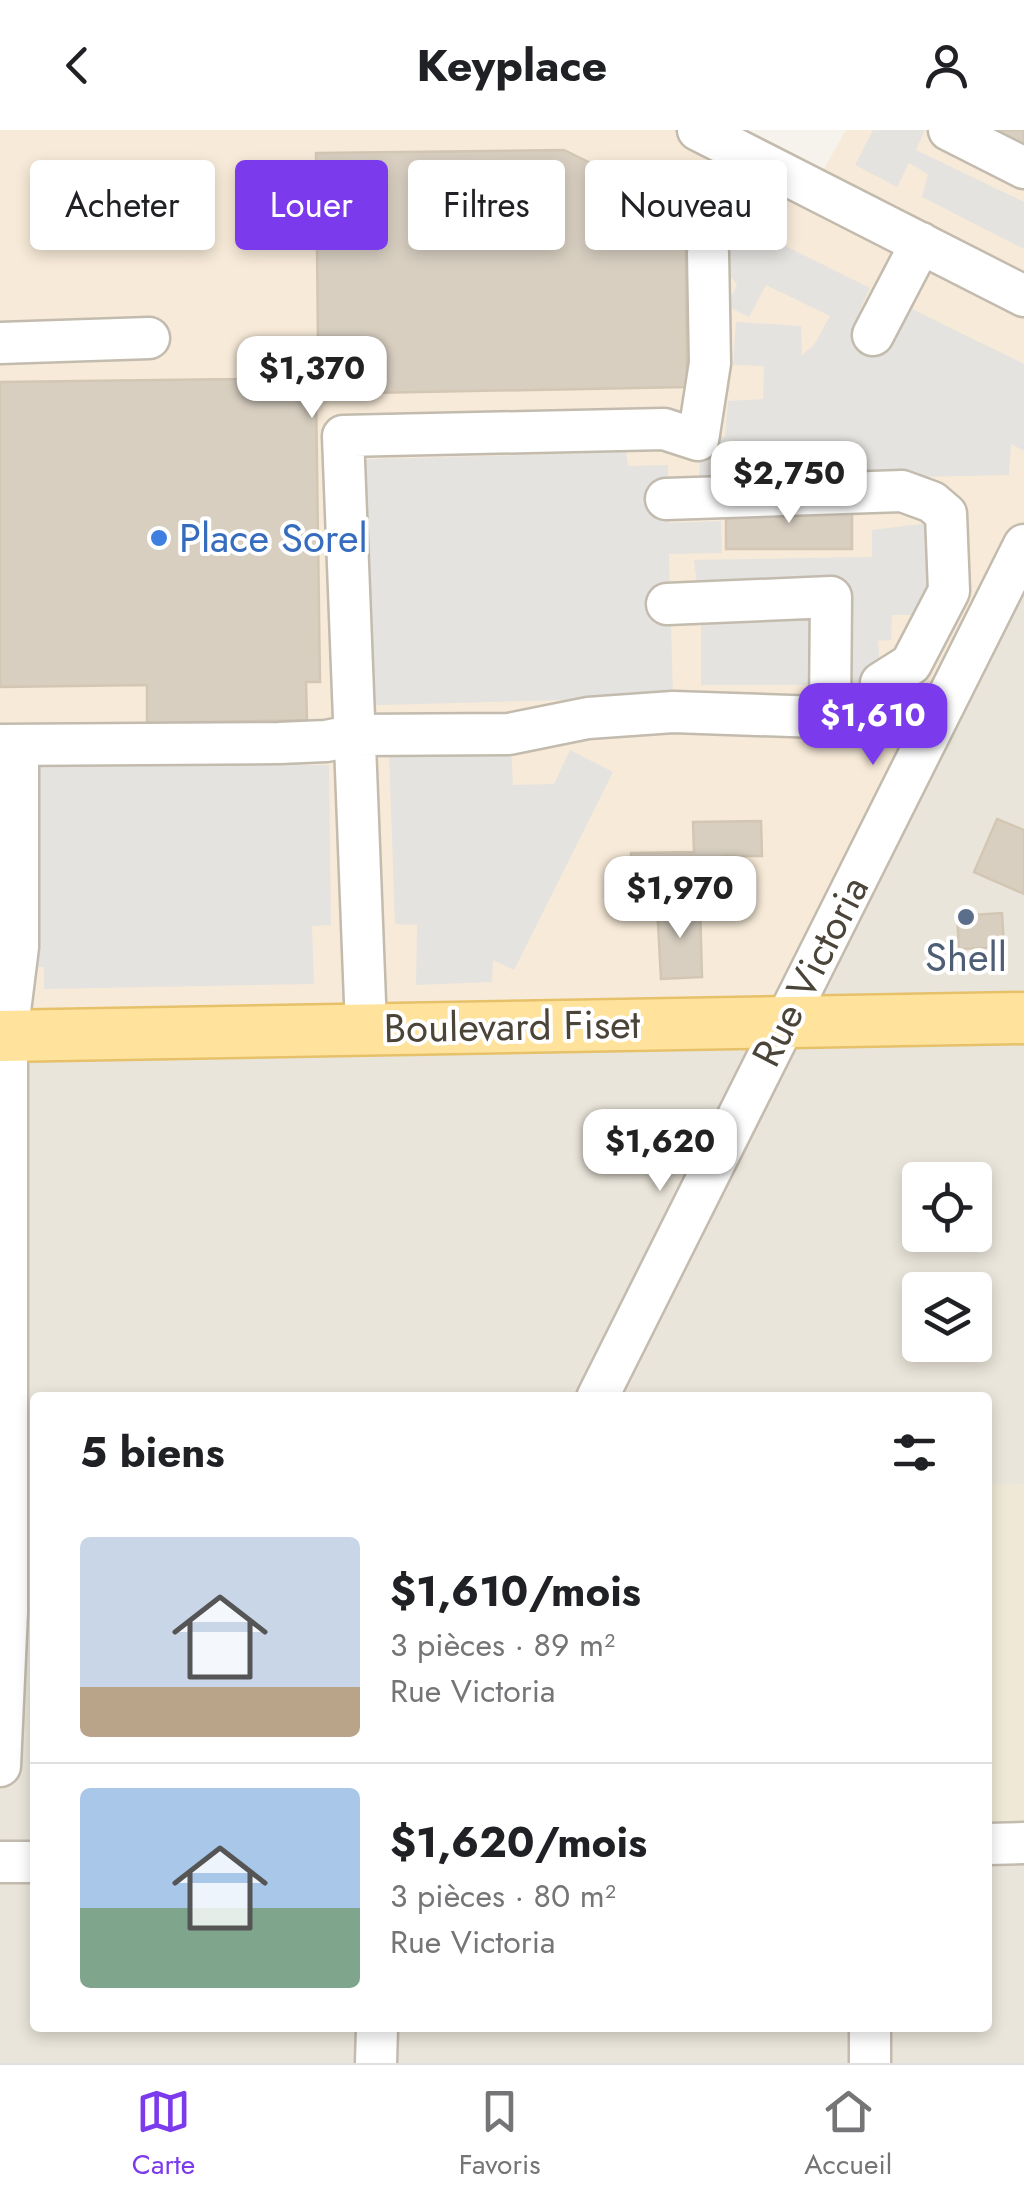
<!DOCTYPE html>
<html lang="fr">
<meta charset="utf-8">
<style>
body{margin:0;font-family:Jost,sans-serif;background:#f6f6f6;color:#202124;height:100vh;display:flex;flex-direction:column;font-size:38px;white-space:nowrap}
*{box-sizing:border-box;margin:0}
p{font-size:32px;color:#757577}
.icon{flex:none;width:55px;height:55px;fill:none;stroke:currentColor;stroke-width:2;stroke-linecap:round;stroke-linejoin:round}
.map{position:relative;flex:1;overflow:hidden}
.drawer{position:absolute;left:30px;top:1262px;width:962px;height:640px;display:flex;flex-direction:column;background:#fff;border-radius:10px;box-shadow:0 5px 15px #0003}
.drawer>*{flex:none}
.top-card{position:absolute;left:30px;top:30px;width:965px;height:90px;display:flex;gap:20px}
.controls{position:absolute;left:902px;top:1032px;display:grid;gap:20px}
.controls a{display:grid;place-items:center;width:90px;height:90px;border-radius:10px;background:#fff;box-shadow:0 5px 15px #0003;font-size:50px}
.price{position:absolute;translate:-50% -85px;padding:0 22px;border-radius:20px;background:#fff;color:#222;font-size:32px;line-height:65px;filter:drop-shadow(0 2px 5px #0008)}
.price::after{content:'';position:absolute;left:50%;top:60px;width:30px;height:22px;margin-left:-15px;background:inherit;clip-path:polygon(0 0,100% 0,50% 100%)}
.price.selected{background:#7c3aed;color:#fff}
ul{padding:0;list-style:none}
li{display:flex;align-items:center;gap:30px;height:250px;padding:0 50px}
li+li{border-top:2px solid #e0e0e0}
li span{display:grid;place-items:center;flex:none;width:280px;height:200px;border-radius:10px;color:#555}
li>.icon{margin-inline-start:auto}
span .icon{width:120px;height:120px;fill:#fffc;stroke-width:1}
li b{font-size:42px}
h2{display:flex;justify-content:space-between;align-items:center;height:120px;padding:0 50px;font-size:42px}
.chip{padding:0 35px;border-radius:10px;background:#fff;box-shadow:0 5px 15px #0003;font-size:35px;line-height:90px}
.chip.selected{background:#7c3aed;color:#fff}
header{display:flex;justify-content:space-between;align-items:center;height:130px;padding:0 50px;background:#fff;font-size:45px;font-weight:700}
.tabs{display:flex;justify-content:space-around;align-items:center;height:140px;border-top:2px solid #e0e0e0;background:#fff;font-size:28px;color:#757577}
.tabs a{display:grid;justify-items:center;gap:5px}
.tabs .selected{color:#7c3aed}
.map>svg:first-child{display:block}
.residential{fill:#eae5da;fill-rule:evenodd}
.commercial{fill:#f7ead8}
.education{fill:#efe8d6}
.parking{fill:#e5e3e0}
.building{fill:#d8cfc1;stroke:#d3c7b4;stroke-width:2.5}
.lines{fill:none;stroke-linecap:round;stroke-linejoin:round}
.minor-casing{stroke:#c2bbae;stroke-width:45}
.major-casing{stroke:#e6c16a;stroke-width:55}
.minor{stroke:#fff;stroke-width:40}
.major{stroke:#ffe39c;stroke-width:50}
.shop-dot{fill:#3f7fe0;stroke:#fff;stroke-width:4}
.service-dot{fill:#5c6f8a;stroke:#fff;stroke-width:4}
.labels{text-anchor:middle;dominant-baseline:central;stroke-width:8;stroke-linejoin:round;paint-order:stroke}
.shop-label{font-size:40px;fill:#366cbe;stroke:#fff;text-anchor:start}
.service-label{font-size:40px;fill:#4e5e75;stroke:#fff}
.street-label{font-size:40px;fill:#4b4439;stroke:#fff}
</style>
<header><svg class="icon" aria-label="back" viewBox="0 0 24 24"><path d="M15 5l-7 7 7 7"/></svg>Keyplace<svg class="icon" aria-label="person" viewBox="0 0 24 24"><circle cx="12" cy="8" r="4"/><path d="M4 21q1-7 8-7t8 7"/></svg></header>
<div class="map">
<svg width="1024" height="1933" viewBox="0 0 1024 1933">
<rect width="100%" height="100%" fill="#f6f3ec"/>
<!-- residential -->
<path class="residential" d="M1024,414V1933H0V901ZM920,1050H975V1105H920ZM920,1160H975V1215H920ZM35,1268H988V1898H35Z"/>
<!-- commercial -->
<path class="commercial" d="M0,0H686L810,63L846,0H1024V395L785,892L0,901Z"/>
<!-- education -->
<path class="education" d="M1024,1354V1707L988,1708V1355Z"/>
<!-- parking -->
<path class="parking" d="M873,0H925L916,20L1024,72V119L922,67L928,44L909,33L897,57L855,35Z
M717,82L870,158L860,180L900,199L912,179L1024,234V321L1011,314L1009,345L699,352L701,307H725L728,271L763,269L764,236L733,235L736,192L801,196L802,225L814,215L830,186L766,155L749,187L727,176L737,155L703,107Z
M626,322L628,336L668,335L669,393L721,391L722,423L669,424L673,567L347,576L342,330Z
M928,393L929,456L914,485H892L891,510L878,511L881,555H701V488L694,430L872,427V400Z
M511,617L513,655L554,654L570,620L613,642L514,840L493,830L492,852L416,855L417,795L395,794L389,622Z
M0,633L329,635L331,795L312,796L314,854L44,859V837L0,839Z"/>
<!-- building -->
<path class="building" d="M975,0H1024V24Z
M564,20L685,79L687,257L316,264L320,552H306L307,590L147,593V555L0,557V252L239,249V226L272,225V213L318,212L316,23Z
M726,374H852V419H726Z
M997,689L1024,700V764L974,742Z
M761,691L762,726H723L724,774L632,776L631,723L694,722L693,692Z
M700,774L702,847L661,849L657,775Z
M1002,783L1004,817L959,819L957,786Z"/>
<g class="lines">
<!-- minor casing -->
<g class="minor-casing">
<path id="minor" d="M698,0L1024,166
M949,0L1024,38
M873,205L921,113
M0,213L149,208
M666,369L902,361L932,372L946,384L949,461L911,534L881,553
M667,474L831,467L830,586
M0,615L279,613L326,611L357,605L509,604L588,588L673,582L935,591
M366,897L343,306L664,299L698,310L710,233L708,123
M597,1268L1024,415
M0,1636L7,1482V905L18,817V615
M988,1714L1024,1713
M0,1732H35
M376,1933L377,1898
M870,1933V1898"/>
</g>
<!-- major casing -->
<g class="major-casing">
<path id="major" d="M0,906L1024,888"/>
</g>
<!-- minor -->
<use href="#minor" class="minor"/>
<!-- major -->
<use href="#major" class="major"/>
</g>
<!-- markers -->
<circle class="shop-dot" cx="159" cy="408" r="10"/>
<circle class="service-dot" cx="966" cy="787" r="10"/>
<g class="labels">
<!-- shop labels -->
<g class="shop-label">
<text x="179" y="408">Place Sorel</text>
</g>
<!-- service labels -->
<g class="service-label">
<text x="966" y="827">Shell</text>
</g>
<!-- street labels -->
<g class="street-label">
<text transform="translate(810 841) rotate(-63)">Rue Victoria</text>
<text transform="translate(512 896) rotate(-1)">Boulevard Fiset</text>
</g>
</g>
</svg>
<div class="controls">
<a><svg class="icon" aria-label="locate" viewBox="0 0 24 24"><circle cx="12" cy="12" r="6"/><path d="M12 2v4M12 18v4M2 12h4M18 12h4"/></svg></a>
<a><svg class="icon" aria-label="layers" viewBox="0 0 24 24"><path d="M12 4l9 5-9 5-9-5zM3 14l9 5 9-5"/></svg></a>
</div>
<b class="price" style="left:312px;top:291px">$1,370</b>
<b class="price" style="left:789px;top:396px">$2,750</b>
<b class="price selected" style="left:873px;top:638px">$1,610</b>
<b class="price" style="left:680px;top:811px">$1,970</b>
<b class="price" style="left:660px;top:1064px">$1,620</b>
<div class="top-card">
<a class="chip">Acheter</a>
<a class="chip selected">Louer</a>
<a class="chip">Filtres</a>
<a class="chip">Nouveau</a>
</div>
<section class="drawer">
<h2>5 biens<svg class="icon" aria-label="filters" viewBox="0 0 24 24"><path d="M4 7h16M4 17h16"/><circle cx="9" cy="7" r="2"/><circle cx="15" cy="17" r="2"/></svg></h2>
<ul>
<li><span style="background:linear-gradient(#c9d6e8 75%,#b9a48a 0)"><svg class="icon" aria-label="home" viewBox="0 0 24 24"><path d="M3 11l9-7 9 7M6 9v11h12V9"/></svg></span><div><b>$1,610/mois</b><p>3 pièces · 89 m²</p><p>Rue Victoria</p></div></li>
<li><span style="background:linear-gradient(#a9c7e8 60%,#7fa58c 0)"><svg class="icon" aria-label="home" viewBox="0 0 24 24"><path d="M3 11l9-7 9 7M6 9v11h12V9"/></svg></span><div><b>$1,620/mois</b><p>3 pièces · 80 m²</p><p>Rue Victoria</p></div></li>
</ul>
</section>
</div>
<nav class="tabs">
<a class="selected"><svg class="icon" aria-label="map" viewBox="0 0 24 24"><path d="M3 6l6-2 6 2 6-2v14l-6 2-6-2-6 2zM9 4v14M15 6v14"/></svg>Carte</a>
<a><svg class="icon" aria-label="saved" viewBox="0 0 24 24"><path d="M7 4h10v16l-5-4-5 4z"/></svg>Favoris</a>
<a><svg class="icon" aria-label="home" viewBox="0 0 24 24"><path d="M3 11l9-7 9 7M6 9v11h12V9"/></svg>Accueil</a>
</nav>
